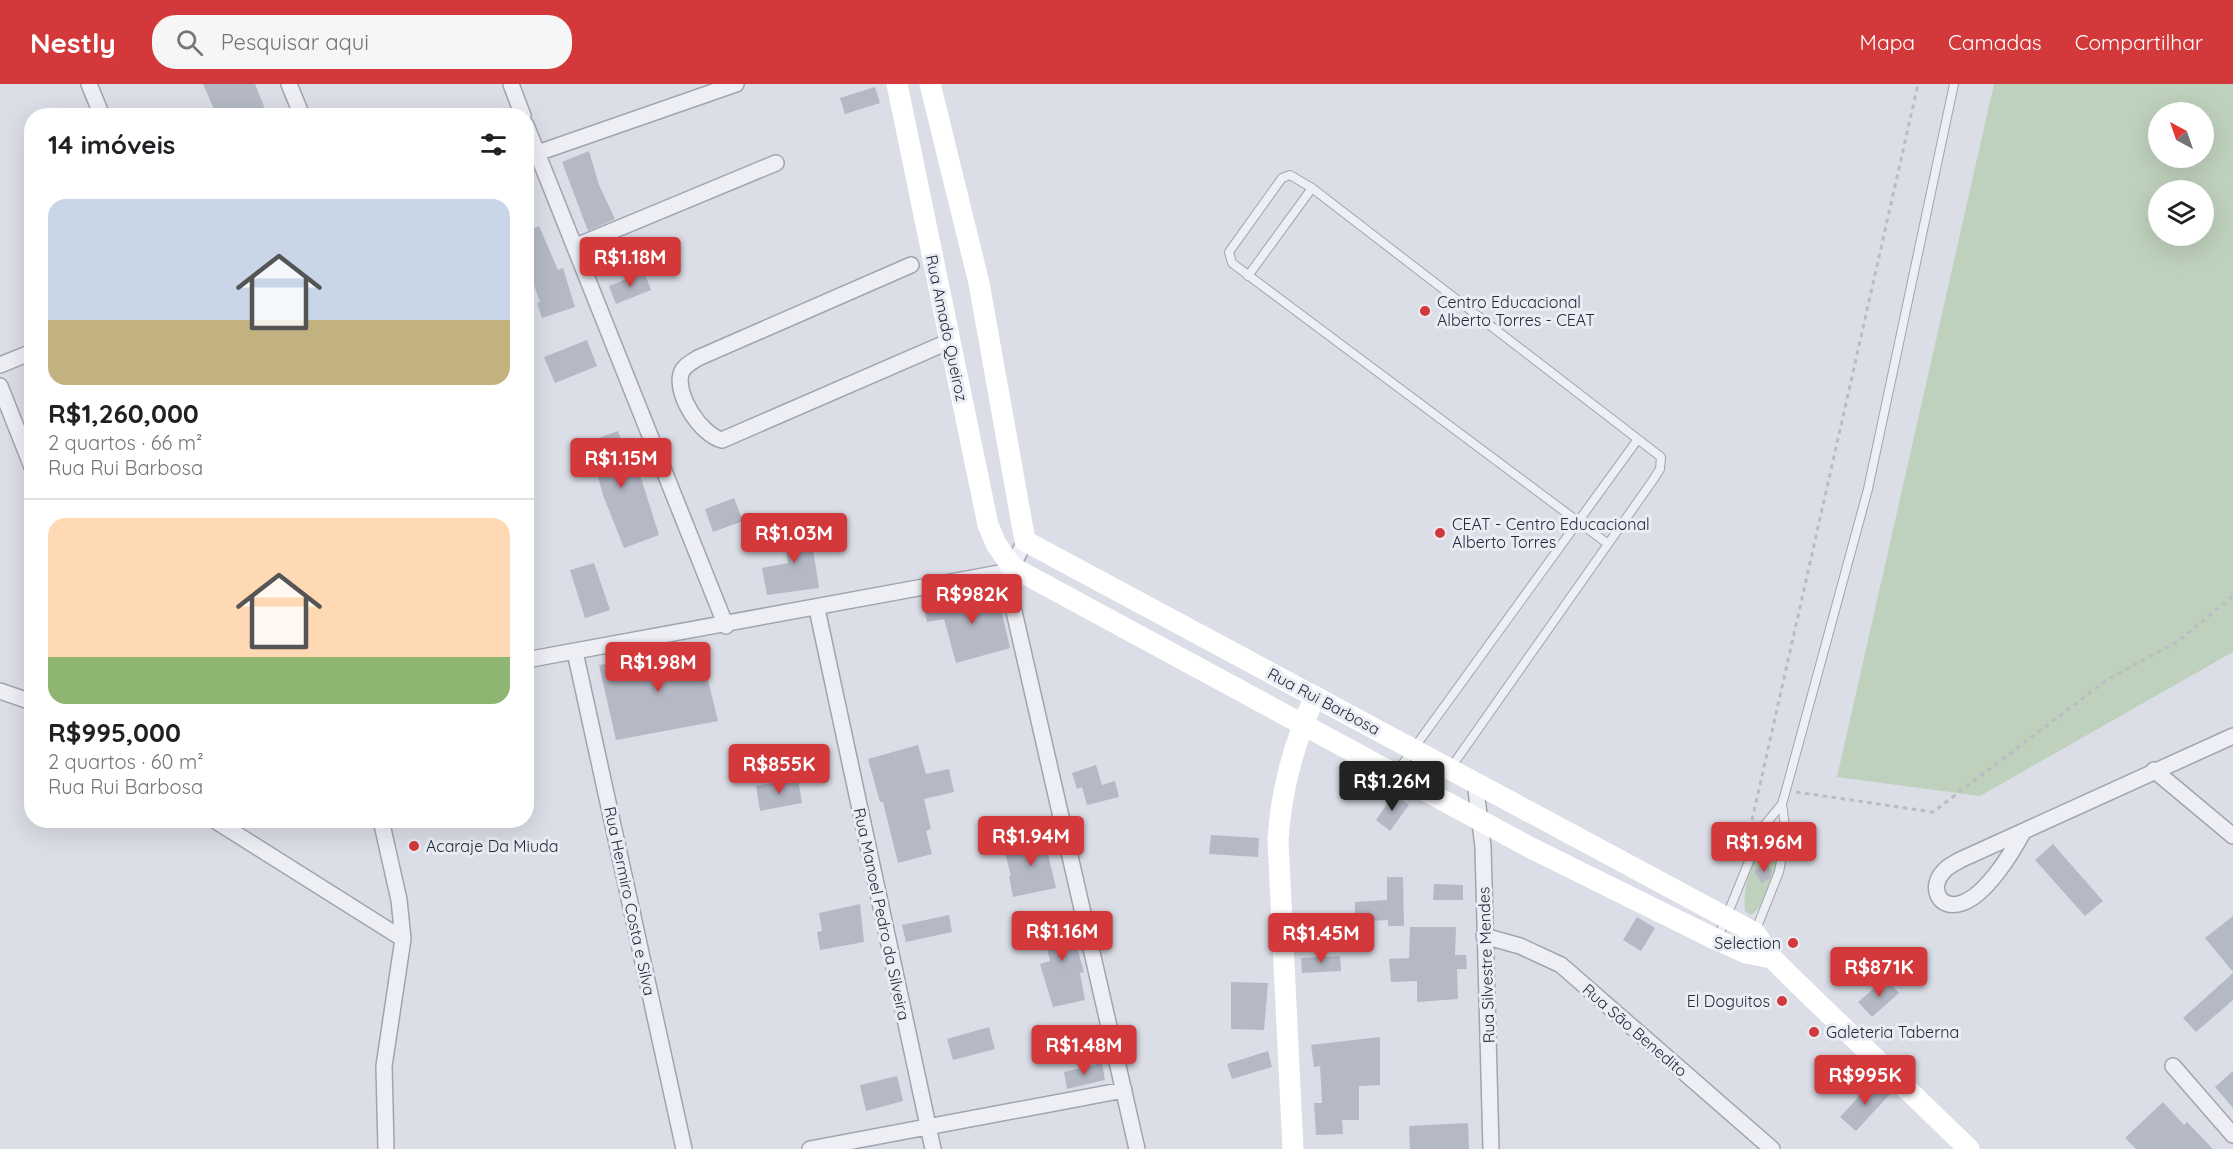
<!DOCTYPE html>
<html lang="pt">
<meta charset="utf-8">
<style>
body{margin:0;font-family:Quicksand,sans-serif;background:#f6f6f6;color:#202124;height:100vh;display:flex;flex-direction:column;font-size:22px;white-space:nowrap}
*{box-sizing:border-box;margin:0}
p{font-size:20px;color:#757577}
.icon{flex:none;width:33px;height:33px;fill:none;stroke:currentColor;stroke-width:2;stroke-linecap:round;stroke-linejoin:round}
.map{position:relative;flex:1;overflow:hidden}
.side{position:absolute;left:24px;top:24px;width:510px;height:720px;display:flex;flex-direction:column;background:#fff;border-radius:24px;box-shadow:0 6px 24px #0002}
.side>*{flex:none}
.needle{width:39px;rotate:320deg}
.fabs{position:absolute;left:2148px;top:18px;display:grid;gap:12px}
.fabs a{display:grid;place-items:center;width:66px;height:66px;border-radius:50%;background:#fff;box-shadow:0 6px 24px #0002;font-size:30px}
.price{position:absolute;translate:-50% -51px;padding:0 14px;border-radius:6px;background:#d3383a;color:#fff;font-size:20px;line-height:39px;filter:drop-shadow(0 2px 3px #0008)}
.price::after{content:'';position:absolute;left:50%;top:36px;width:18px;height:14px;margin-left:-9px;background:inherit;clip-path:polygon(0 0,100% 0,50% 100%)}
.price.current{background:#222;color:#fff}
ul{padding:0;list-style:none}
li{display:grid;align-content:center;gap:12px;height:318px;padding:0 24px}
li+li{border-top:2px solid #e0e0e0}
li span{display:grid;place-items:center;height:186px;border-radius:18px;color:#555}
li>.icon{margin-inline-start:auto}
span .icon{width:108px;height:108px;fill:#fffc;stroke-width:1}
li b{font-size:26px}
h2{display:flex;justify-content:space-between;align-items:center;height:72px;padding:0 24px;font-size:26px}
header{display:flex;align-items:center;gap:36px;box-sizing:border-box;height:84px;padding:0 30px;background:#d3383a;color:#fff}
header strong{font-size:28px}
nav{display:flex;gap:33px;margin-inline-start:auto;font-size:21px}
.search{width:420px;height:54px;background:#f6f6f6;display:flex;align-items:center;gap:15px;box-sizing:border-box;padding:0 21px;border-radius:24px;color:#757577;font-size:22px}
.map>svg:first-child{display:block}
.green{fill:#bed1bc;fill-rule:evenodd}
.building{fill:#b5b9c6}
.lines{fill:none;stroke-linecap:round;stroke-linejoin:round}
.lane-casing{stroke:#a1a4b0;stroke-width:10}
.street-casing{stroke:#a1a4b0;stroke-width:18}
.path{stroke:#babcc5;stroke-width:3;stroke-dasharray:4.5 4.5;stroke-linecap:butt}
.lane{stroke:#eeeff5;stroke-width:8}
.street{stroke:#eeeff5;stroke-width:15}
.secondary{stroke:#fff;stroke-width:21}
.poi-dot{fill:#d3383a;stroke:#eaedf4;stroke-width:2}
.labels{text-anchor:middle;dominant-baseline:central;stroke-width:6;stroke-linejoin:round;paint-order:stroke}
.poi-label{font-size:16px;fill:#252a3d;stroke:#eaedf4;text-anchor:start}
.street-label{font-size:16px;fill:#252a3d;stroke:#eaedf4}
</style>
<header>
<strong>Nestly</strong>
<div class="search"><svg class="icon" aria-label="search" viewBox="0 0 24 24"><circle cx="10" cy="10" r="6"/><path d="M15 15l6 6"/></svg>Pesquisar aqui</div>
<nav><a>Mapa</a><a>Camadas</a><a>Compartilhar</a></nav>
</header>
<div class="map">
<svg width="2233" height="1065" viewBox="0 0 2233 1065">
<rect width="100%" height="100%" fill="#dbdee6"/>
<!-- green -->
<path class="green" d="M1994,0H2233V568L1980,712L1837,693ZM2158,28H2204V74H2158ZM2158,106H2204V152H2158Z
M1772,746H1776C1787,765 1769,821 1751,831L1745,827C1742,804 1754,762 1772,746Z"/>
<!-- building -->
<path class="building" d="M203,0H255L268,32H217Z
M875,3L880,19L845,30L840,14Z
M589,67L599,101L615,135L588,147L562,78Z
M539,142L558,186L563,184L575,223L542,234L537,219L540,218L531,193L526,194V147Z
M644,188L651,206L616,220L609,202Z
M587,256L597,282L555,299L544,273Z
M618,347L630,380L634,379L642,397L659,451L624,464L603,411L595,382L588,385L580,361Z
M734,414L743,437L713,448L705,425Z
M809,439L819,504L767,511L762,484L788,479L782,444Z
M594,479L610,526L585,534L570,486Z
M997,507L1010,564L956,579L944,535L927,538L923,520Z
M700,563L718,637L616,656L599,581Z
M918,661L926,690L949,685L954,708L924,715L931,745L926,747L932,770L898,779L883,718H880L868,675Z
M1096,681L1102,701L1115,697L1119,713L1087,721L1082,703L1077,705L1072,689Z
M798,694L802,719L760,727L756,702Z
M1394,710L1409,721L1390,747L1376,736Z
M1211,751L1259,754L1258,773L1209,770Z
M1052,752L1057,767L1048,770L1056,804L1013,813L1009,792H1011L1004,765Z
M2053,760L2103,817L2085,832L2035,776Z
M1766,778L1772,788L1770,794L1762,799L1754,787Z
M1387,793H1403L1404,842H1388V836L1355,838V818L1387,816Z
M1434,800L1463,801V816H1433Z
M860,820L864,858L820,866L817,848L822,847L819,829Z
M1067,828L1084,888L1080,889L1085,916L1053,923L1040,880L1050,877L1040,835Z
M949,831L952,848L906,858L902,841Z
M2233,832V888L2205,854Z
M1637,833L1655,844L1641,867L1623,856Z
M1410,843H1456L1455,871H1466L1467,885H1457L1458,915L1417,918V897L1391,898L1389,875L1409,874Z
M1340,872L1341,887L1302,889L1301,874Z
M2233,889V916L2196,948L2183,934Z
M1886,894L1899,909L1872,933L1858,918Z
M1231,898L1268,899L1264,946L1231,945Z
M989,943L995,965L953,976L947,955Z
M1380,953V1001L1359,1002V1036H1342L1343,1050L1316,1051L1314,1019H1322L1320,982L1314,983L1311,961Z
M1268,967L1272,983L1232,995L1227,980Z
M1102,979L1105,996L1067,1005L1064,988Z
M2233,987V1024L2215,1003Z
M897,992L903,1017L866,1027L860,1001Z
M1874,996L1890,1010L1856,1047L1840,1033Z
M2163,1018L2184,1041L2187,1038L2213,1065H2136L2125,1054Z
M1468,1039L1469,1065H1410L1409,1042Z"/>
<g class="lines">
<!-- lane casing -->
<g class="lane-casing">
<path id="lane" d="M1248,192L1312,104
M1450,685L1653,396L1660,385L1661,373L1312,104L1290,91L1282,94L1229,168L1232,179L1608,460
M1396,689L1638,355
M1755,848L1779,788L1786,750L1782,720
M1717,856L1763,743L1782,720L1786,706L1868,405L1954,0"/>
</g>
<!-- street casing -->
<g class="street-casing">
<path id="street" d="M89,0L102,32
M289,0L302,32
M511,0L523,32
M526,41L726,542
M526,73L736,0
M576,162L776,79
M911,181L698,274C692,278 683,282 681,290C675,311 701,351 722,356L950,257
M0,281L32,268
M0,302L32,383
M1005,488L1137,1065
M817,525L933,1065
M575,568L684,1065
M526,576L1005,488L1012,483L1025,457
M0,607L32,618
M2154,686L2233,752
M1475,698L1483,763L1491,1065
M214,736L403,855
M381,736L399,816L403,855L384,982L386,1065
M2023,748C2012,769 1986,811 1962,819C1939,827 1928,803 1944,787C1948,782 1955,779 1960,776L2233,652
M1484,852L1520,862L1561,881L1772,1065
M2173,982L2233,1051
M810,1065L1124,1006"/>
</g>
<!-- path -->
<path class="path" d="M1796,708L1933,728L2108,595L2177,558L2233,512
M1752,736L1918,0"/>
<!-- lane -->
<use href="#lane" class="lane"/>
<!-- street -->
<use href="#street" class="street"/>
<!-- secondary -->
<path class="secondary" d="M897,0L988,441L996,460L1012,483L1531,764L1717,856L1746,869L1772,874
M930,0L979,199L1025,457L1755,849L1772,874L1794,896L1969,1065
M1293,1065L1278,756C1281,705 1294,659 1315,612"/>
</g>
<!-- markers -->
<g class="poi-dot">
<circle cx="1425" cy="227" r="6"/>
<circle cx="1440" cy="449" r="6"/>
<circle cx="414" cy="762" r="6"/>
<circle cx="1793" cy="859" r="6"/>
<circle cx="1782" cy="917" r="6"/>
<circle cx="1814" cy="948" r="6"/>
</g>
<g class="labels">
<!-- poi labels -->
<g class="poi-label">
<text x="1437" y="218">Centro Educacional<tspan x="1437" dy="18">Alberto Torres - CEAT</tspan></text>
<text x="1452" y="440">CEAT - Centro Educacional<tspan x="1452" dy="18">Alberto Torres</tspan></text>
<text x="426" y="762">Acaraje Da Miuda</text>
<text x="1781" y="859" text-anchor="end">Selection</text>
<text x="1770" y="917" text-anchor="end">El Doguitos</text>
<text x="1826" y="948">Galeteria Taberna</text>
</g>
<!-- street labels -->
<g class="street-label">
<text transform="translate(947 244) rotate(78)">Rua Amado Queiroz</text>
<text transform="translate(1324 617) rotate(28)">Rua Rui Barbosa</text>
<text transform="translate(630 817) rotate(78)">Rua Hermiro Costa e Silva</text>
<text transform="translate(882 830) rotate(78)">Rua Manoel Pedro da Silveira</text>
<text transform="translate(1486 881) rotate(-92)">Rua Silvestre Mendes</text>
<text transform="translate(1635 946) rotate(41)">Rua São Benedito</text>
</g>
</g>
</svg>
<div class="fabs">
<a><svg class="needle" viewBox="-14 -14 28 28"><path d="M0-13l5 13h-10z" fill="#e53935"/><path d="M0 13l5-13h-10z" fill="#757577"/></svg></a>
<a><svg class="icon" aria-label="layers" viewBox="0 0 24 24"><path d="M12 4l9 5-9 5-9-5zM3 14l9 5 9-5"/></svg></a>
</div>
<b class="price" style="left:630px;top:204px">R$1.18M</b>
<b class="price" style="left:621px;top:405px">R$1.15M</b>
<b class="price" style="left:794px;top:480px">R$1.03M</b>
<b class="price" style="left:972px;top:541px">R$982K</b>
<b class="price" style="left:658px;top:609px">R$1.98M</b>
<b class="price" style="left:779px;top:711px">R$855K</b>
<b class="price current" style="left:1392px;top:728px">R$1.26M</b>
<b class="price" style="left:1031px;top:783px">R$1.94M</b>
<b class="price" style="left:1764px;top:789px">R$1.96M</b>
<b class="price" style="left:1062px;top:878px">R$1.16M</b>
<b class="price" style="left:1321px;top:880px">R$1.45M</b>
<b class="price" style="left:1879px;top:914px">R$871K</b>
<b class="price" style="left:1084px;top:992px">R$1.48M</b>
<b class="price" style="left:1865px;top:1022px">R$995K</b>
<section class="side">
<h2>14 imóveis<svg class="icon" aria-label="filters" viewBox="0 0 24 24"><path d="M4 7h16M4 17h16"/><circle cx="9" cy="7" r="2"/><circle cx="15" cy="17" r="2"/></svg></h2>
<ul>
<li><span style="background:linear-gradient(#c9d6e8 65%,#c2b280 0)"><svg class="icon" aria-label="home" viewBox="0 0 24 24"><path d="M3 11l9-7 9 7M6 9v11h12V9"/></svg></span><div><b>R$1,260,000</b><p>2 quartos · 66 m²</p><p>Rua Rui Barbosa</p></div></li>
<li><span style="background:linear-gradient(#ffd9b3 75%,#8fb573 0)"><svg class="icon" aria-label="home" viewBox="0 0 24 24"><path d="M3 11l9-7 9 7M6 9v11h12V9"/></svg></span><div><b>R$995,000</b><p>2 quartos · 60 m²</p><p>Rua Rui Barbosa</p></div></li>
</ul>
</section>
</div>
